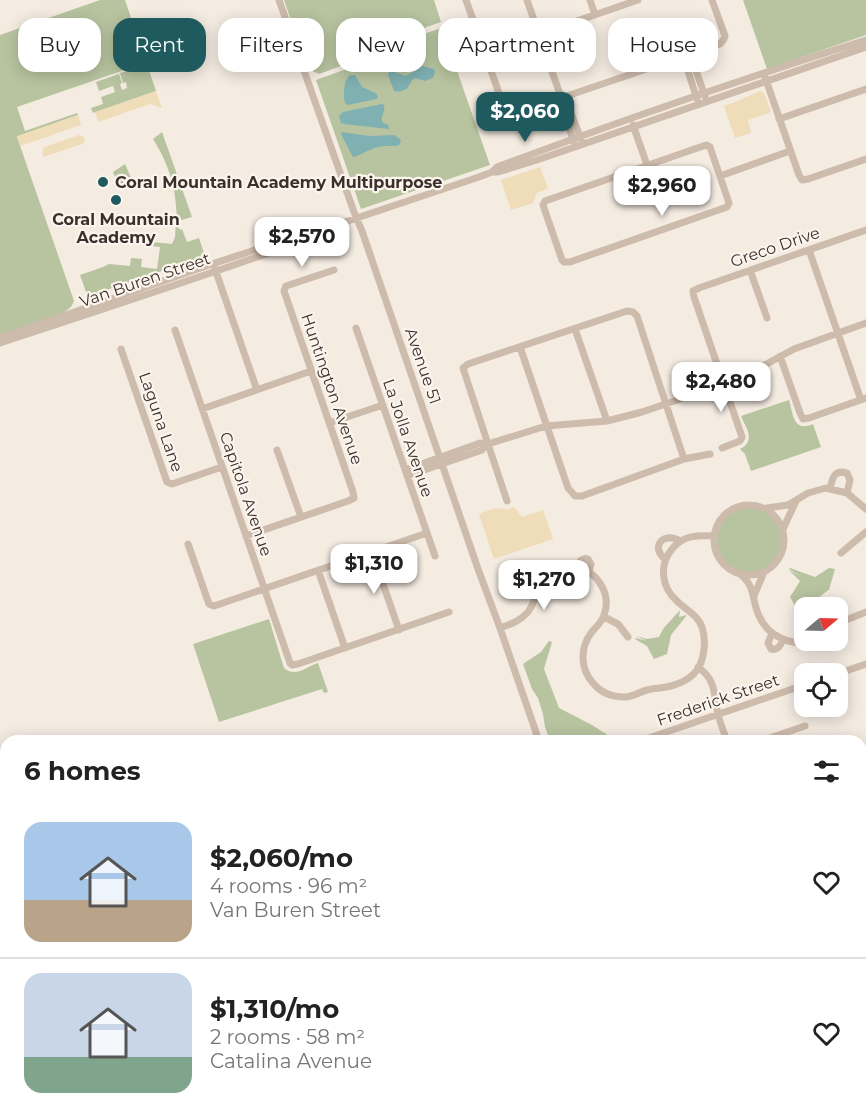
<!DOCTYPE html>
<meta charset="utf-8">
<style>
body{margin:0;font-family:Montserrat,sans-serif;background:#f6f6f6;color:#222;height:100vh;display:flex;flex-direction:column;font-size:22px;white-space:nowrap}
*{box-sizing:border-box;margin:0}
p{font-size:20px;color:#767676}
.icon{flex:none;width:33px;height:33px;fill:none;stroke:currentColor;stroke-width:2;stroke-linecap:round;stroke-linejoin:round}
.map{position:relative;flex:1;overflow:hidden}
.side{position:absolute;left:0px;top:735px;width:867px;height:386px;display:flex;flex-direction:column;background:#fff;border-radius:18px 18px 0 0;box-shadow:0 3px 15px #0003}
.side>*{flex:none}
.guide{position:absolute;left:18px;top:18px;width:831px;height:54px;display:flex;gap:12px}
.needle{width:39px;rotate:71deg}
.controls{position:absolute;left:794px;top:597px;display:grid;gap:12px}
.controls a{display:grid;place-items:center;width:54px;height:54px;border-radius:12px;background:#fff;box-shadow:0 3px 15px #0003;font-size:30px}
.price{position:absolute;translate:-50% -51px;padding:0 14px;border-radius:12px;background:#fff;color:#222;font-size:20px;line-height:39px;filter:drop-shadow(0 2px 3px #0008)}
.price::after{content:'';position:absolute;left:50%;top:36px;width:18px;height:14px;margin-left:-9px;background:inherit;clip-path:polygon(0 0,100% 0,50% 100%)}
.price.on{background:#1f5a5e;color:#fff}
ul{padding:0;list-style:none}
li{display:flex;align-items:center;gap:18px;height:150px;padding:0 24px}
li+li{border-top:2px solid #e0e0e0}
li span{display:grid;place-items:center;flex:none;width:168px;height:120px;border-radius:18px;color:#555}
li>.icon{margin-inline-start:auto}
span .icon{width:72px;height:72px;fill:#fffc;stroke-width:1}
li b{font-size:26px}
h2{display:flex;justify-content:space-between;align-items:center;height:72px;padding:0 24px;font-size:26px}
.tag{padding:0 21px;border-radius:18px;background:#fff;box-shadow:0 3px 15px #0003;font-size:21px;line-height:54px}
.tag.on{background:#1f5a5e;color:#fff}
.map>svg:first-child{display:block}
.green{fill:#b8c4a0}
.sand{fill:#efdcb8}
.water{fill:#7fb0b2}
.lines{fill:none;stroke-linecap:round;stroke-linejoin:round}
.minor{stroke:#cdbbac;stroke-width:7}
.major{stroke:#7d675c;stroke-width:8}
.poi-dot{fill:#1f5a5e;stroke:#fbf5ee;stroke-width:2}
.labels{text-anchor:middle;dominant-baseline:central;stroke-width:4.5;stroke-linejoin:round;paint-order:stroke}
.poi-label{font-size:16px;font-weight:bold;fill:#3b302b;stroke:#fbf5ee;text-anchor:start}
.street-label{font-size:16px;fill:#3b302b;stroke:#fbf5ee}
</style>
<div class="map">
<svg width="866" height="1120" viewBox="0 0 866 1120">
<rect width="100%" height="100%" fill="#f4ebe1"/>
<!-- green -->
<path class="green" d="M100,0H125L156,91L93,113L91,108L103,104L101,97L115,92L113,86L99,91L96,82L119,74L122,83L120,84L122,90L127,88L126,82L123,83L120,73L137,68L136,66L17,107L25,131L77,113L78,115L17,137L74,301L71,307L62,314L0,336V35Z
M284,0H434L441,22L424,28L402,26L393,29L381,40L374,54L319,74L308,69Z
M743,0H866V35L767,69Z
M442,28L490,165L361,209L316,80L380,57L390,39L396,35L405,32L423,34Z
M162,132L192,217L178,221L177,220C176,189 170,166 153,139Z
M125,164L132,180L118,186L120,178L115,177L113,172Z
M176,222L180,230L182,229L187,242L199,238L205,256L92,295L86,292L80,275L103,267L109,264L130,266L131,258L142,259L141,267L157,269L160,247L141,245L142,241L172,244L175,237Z
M789,400C793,413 793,433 813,424L821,447L751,471L745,454L740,449L745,446C754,435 745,427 741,416Z
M717 540a33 33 0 1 1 66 0a33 33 0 1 1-66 0Z
M790,568L815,577L829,568L835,569L829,590L827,591L806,607L804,608V609L799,613L790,597L800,581L789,570L802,577L789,569Z
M680,610L679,617L687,615L671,635L667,654L654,659L647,646L635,639L636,638L647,641L636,636L647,639L659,637L663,629Z
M269,619L284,668C297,678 305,667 318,663L328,692L324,693L322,689L219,722L193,644Z
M549,641L552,642L544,669L559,708L592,725L614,739L610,741H550L545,727L543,714L538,698L532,689L523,664L541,652Z
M6,1043V1114L30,1115L32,1120H0V1095L3,1094L0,1086V1045Z
M199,1115V1114L258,1115L242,1120H201Z"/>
<!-- sand -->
<path class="sand" d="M156,91L162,108H160L157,106L150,104L98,122L95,112Z
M760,91L764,93L771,112L748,120L751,133L735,138L724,106C736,102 747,96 760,91Z
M78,115L81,125L20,146L17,136Z
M79,135L84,137L85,140L82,144L43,157V148L45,147Z
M540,167L548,188L537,193L533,203L511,210L501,180Z
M514,507L522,517L543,510L553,539L494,559L479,514C485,512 493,508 500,508C506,509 508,511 514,507Z"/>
<!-- water -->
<path class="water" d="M422,66L434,69L435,72L433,78L425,81L415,78L412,80L407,89L398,92L394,91L388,75L389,71H392L405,76C412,74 416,68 422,66Z
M350,75H355L362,87L376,93L378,98L376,99L348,105L345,103C343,95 343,81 350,75Z
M382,104L384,105C386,111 380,116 382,122L388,125L389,129L344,124L341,123L339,116L343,112Z
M342,132L369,136L394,135L399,138L401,141L399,145C392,147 385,145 378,147C369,149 362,155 353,157L341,134Z"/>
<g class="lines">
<!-- minor -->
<path class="minor" d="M279,0L354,212L362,231L478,569L500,628L539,741
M466,0L506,113L512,121
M527,0L562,100L561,105L574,142
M590,0L595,15
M484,53L638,0
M690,54L705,96
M683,56L697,99
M765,77L799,175L802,180L808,179L866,159
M561,98L720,44L724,39L725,36L712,0
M562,100L567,103L581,139
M779,119L866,89
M633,125L647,165
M706,145L710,147L729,203L727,207L570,262H564L562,260L543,205L545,201Z
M492,172H498L537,160L866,47
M720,176L790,151
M809,250L861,400
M215,269L257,390
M750,270L767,318
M356,328L435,556
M575,329L607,421
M175,330L290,663L292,665L298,664L449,612
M0,338L212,264L322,228L330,227L479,177L492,172L497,167C585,134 673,103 761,74C796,62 831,51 866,40
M0,343C104,309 208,275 311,238L325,232L328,229
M520,347L568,488L575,496H582L684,459L710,454
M121,349L167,482L172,484L222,467
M780,356L800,413L803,419L809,418L866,398
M202,409L311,371
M329,423L383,405
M722,448L740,441L742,437L694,297L693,291L699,288L866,230
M277,450L301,517
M405,470L480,443L488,444L463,368L468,364L627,311L633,312L637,316L684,459
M407,476L482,450L485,445
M830,489C832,479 834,469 847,473L850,480L847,493
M507,501L488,444L546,426L607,421L642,412L739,379L794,349L866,323
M714 540a35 35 0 1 1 70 0a35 35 0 1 1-70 0Z
M767,508L788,505L808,493L826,488L847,493L866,509
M783,529L796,501
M246,536L348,501L354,498L353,492L284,291L286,286L334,270
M188,544L209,604L214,606L427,533
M372,552L399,630
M841,553L866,532
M665,559C650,547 663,531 680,541
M577,567C579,562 582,557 588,559L591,564L589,572
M318,570L345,648
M740,574C754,585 752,596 757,611C766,637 792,648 817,640
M754,596L764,572
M604,617L618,624L628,637
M837,627L846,620L866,612
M500,628C511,624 520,621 528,612C534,604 535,596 539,588C545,574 561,564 576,567C597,571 612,594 604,615C602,623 595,627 591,633C580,648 580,669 593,683C601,693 613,697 625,697C633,697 639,692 647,690C651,689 656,688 660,688C675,686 691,681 699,667C705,655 706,639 702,627C697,614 686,610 677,601C661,587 659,565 672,549C683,535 698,535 714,536
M772,633L768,643L771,649C778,651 781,645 783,640
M698,667C717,681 713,693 718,714C720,723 724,732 727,741
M837,674L866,664
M640,741L804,685
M761,741L805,726
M861,868L866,883
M861,946L866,944
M0,949L6,947
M861,1010L866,1009
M277,1114L279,1120
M354,1114L356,1120
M667,1114L669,1120
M712,1114L714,1120
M777,1114L779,1120
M843,1114L845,1120
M524,1120L531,1114"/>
<!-- major -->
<path class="major" d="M0,998L6,1016
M40,1114L42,1120"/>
</g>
<!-- markers -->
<g class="poi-dot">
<circle cx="103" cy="182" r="6"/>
<circle cx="116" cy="200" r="6"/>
</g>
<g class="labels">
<!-- poi labels -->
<g class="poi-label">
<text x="115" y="182">Coral Mountain Academy Multipurpose</text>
<text x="116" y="219" text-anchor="middle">Coral Mountain<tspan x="116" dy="18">Academy</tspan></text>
</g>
<!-- street labels -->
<g class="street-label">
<text transform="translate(775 247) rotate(-19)">Greco Drive</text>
<text transform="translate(145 280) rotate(-19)">Van Buren Street</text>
<text transform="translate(423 366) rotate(71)">Avenue 51</text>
<text transform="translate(332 389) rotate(71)">Huntington Avenue</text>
<text transform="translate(161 422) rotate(71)">Laguna Lane</text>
<text transform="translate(408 438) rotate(71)">La Jolla Avenue</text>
<text transform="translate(246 494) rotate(71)">Capitola Avenue</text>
<text transform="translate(718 700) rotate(-19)">Frederick Street</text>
</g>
</g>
</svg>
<div class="controls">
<a><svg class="needle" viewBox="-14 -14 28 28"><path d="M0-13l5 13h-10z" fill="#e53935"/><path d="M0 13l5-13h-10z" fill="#767676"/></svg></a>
<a><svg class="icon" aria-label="locate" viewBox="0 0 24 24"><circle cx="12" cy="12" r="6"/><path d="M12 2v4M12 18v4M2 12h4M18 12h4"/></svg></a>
</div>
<b class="price on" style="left:525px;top:143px">$2,060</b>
<b class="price" style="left:662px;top:217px">$2,960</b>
<b class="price" style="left:302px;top:268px">$2,570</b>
<b class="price" style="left:721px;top:413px">$2,480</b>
<b class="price" style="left:374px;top:595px">$1,310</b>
<b class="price" style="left:544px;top:611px">$1,270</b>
<div class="guide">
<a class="tag">Buy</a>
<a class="tag on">Rent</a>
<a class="tag">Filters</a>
<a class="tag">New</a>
<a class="tag">Apartment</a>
<a class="tag">House</a>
</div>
<section class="side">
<h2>6 homes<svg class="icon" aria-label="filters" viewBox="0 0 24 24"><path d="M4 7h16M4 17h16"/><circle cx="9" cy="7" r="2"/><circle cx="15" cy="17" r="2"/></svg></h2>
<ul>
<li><span style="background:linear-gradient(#a9c7e8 65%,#b9a48a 0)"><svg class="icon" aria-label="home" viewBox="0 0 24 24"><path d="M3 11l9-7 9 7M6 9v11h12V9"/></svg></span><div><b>$2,060/mo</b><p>4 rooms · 96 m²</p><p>Van Buren Street</p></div><svg class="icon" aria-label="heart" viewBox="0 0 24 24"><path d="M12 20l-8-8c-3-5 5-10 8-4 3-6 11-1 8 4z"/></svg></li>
<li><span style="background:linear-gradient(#c9d6e8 70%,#7fa58c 0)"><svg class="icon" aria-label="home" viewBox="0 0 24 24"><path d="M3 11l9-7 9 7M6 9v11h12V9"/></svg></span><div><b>$1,310/mo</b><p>2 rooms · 58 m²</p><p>Catalina Avenue</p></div><svg class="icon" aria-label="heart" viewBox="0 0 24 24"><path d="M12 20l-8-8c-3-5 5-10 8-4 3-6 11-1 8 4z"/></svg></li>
</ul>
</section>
</div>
